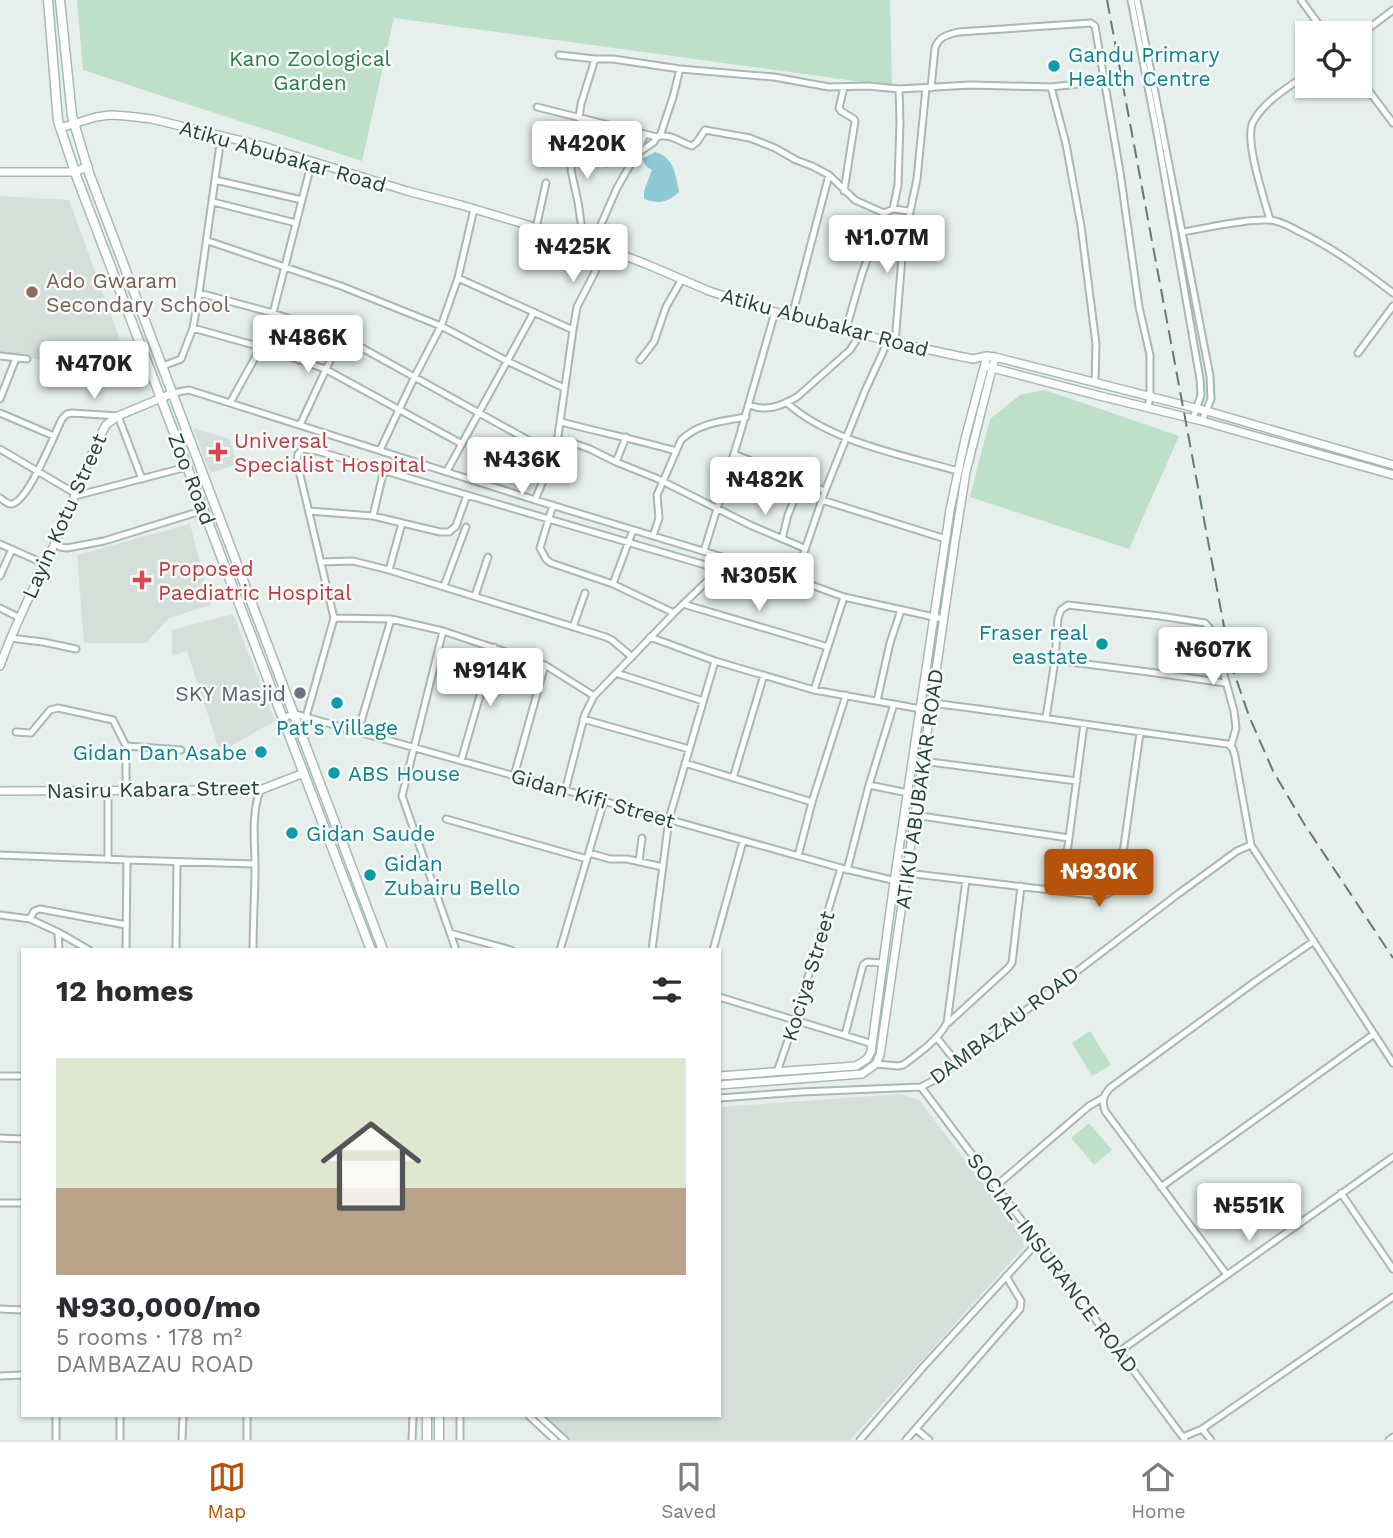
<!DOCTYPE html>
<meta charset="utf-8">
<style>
body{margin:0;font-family:"Work Sans",sans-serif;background:#f7f7f7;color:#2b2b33;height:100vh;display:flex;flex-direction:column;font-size:26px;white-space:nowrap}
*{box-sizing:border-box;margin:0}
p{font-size:23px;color:#7c7c81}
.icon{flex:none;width:38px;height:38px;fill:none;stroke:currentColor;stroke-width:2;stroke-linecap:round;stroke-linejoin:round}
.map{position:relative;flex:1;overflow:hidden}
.side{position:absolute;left:21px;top:948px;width:700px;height:469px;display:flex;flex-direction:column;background:#fff;border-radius:0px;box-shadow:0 2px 5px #0004}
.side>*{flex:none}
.controls{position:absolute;left:1295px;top:21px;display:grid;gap:14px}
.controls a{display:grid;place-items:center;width:77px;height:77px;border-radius:0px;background:#fff;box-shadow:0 2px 5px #0004;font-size:35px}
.price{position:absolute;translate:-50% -60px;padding:0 16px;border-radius:7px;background:#fff;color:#222;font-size:23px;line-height:46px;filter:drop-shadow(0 2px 4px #0008)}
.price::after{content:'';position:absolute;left:50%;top:42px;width:21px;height:16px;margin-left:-10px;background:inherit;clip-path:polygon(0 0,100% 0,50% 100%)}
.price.current{background:#b45309;color:#fff}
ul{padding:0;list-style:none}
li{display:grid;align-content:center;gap:14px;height:371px;padding:0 35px}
li span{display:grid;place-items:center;height:217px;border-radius:0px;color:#555}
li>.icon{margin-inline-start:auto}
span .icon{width:126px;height:126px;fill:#fffc;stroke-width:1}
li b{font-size:30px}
h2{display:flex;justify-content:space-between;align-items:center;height:84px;padding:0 35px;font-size:30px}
.dock{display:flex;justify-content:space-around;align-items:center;height:98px;border-top:2px solid #e1e1e2;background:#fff;font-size:19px;color:#7c7c81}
.dock a{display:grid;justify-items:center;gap:4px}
.dock .current{color:#b45309}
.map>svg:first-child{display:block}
.built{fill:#d4dfda}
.green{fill:#bfe0c8}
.water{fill:#8ec9d4}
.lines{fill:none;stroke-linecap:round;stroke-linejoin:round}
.minor-casing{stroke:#a8b8b2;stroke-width:9}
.tertiary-casing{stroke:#a8b8b2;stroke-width:10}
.secondary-casing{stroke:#a4bbb3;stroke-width:11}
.minor{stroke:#fff;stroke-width:5}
.tertiary{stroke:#fff;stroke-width:7}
.secondary{stroke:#fff;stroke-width:8}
.rail{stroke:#5f7d75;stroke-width:2;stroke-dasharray:14 7;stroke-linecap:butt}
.culture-dot{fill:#0f9aa8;stroke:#f7fbf9;stroke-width:2.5}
.education-dot{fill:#8d6e63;stroke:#f7fbf9;stroke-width:2.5}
.health-dot{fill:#e0444e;stroke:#f7fbf9;stroke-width:2.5}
.worship-dot{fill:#6b7280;stroke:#f7fbf9;stroke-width:2.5}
.labels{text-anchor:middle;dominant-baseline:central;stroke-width:5;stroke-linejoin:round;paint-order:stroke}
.culture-label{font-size:21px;fill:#0d838f;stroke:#f7fbf9;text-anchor:start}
.park-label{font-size:21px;fill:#2d7a4b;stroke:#f7fbf9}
.street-label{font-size:21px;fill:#24423a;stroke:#f7fbf9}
.education-label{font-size:21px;fill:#785e54;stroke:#f7fbf9;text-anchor:start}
.health-label{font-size:21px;fill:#be3a42;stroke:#f7fbf9;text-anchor:start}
.worship-label{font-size:21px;fill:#5b616d;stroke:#f7fbf9;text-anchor:end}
</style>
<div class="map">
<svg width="1393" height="1440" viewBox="0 0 1393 1440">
<rect width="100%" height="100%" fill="#e6efeb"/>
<!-- built -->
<path class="built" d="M0,196L69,200L126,356L123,379L46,361L0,353Z
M193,428L229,439L238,464L210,473Z
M190,524L211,605L169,618L146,643H84L77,555Z
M233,614L275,721L220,752L187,651L172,656V630Z
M900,1094L919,1100L1022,1235L1024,1247L850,1440H570L543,1416H719V1107Z"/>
<!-- green -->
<path class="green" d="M77,0H890L892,86L394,18L362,161L83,70Z
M1045,390L1179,436L1129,549L970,497L990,419L1020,395Z
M1090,1031L1111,1065L1092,1076L1072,1043Z
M1089,1123L1112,1150L1094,1165L1071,1138Z"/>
<!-- water -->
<path class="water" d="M655,152C674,157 676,175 679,192C667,203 659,204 644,199V191L652,170L647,167L642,159Z"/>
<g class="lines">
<!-- minor casing -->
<g class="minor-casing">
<path id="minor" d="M1131,0L1157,133L1200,379L1201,395L1193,418
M1137,0L1210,376L1211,399L1202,421
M1301,0L1325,33
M1360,35L1393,10
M559,55L595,59H613L680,69L774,77L829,87L868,86L899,89L971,85L1051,87L1104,81
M1360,79L1393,123
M1051,87L1066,144L1081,226L1096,344L1095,383
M931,88L935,48C939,36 948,35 958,32L1091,23L1095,26L1120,172L1139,307L1150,355V396L1148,407
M537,107L657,137C671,133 679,142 692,146L697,142L705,130L750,138L775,148L796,160L812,166L829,175L855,200L884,213L893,209L909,211
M579,118L581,104L595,59
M582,119L574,150L571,170L578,202L584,243
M660,136L673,97L680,69
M638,153L654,142L657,137
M574,154L606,163
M215,180L302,200
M844,191L855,121L854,119L841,111L839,108L844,87
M213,202L296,223
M893,209L898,185L900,122L899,89
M1270,220C1264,198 1244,140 1253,122C1264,101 1289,87 1307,74
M536,228L546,183
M1182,232C1208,228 1242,219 1268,220C1278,220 1289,226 1298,231C1332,247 1363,270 1393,293
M208,241L341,286L441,326L507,361L564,388
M592,245L617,188L637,153L645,134
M458,278L573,330
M199,293L273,313L346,339L555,455
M792,316L829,175
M193,328L261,347L325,369L462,444
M846,329L862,274L884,213
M895,343L903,245L917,179L926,88
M1358,353L1393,306
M0,356L27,359
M640,360L654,342L666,307L682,279
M163,366L181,359L193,328L199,293L221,137
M173,393L189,390L535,500L795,579L844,597L943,619
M0,399L16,358
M230,403L261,347L273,313L312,161
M787,403C831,442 902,455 958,471
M749,405C767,412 781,406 797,397L850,350L861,333
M0,413L54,436
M561,422C599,432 638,440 676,451
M300,425L341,337
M573,443L590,449L616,462L656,478L750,525L804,548
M0,449L76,494
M380,450L415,376L441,326L458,278L474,209
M317,451L719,569
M734,454L825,491
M616,462L626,437
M447,471L534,312
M75,496L187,467
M0,498C3,500 6,503 10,504C27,506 55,432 62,419L67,414L72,413L118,416L142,479
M535,500L556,450L573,330L577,307L595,272L604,248
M822,500L946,539
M553,505L540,548L546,559L551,563L613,584L674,613
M309,511L373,516L440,532H449L456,526L467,495
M373,516L384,470
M653,536L659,518L657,495L681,440C699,423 722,421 746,417
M782,539L788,515L802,481
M55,543L60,547L67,548L104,541L204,510
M0,544L45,564
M704,551L740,434L775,312
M321,562L353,561L389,570L606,637L612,640L632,657
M389,570L402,523
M0,576L12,549
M795,579L825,491L865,391L888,341
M613,584L633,530
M444,586L466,527
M475,596L488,557
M683,604L828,647
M0,608L18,617
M334,618L391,619L443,631L545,665L594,696
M573,627L585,593
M443,631L402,796L456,950
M650,637L715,661L814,690L921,709
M10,638L43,642L76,649
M1055,660L1156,673L1225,683
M616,673L703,701
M814,690L844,597
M877,701L890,643L901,610
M923,702C1025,714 1126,731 1228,744L1233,749L1235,756L1251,845L1393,1063
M306,717L334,618L297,462L298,454L303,449L317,451L323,433
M282,718L295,714L841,868L905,883
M1046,718L1055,660L1058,618L1061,610L1068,605L1160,616L1205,623L1212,631L1234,711L1236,728L1231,746
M583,719L689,749
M16,732L31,733L50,710L58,708L113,720L126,746V791
M358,732L391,619
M126,746L181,750
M461,761L494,647
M922,761L1077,781
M685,763L812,802
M514,776L545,665
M733,778L764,675
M869,785L908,793
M565,791L585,714L594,696L674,613L730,559
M914,815L1069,838
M446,819L587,859
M589,853L610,859H627L663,867
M0,855L127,860L126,950
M798,856L812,802L846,695
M108,859V791
M127,860L255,864
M639,861L642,838
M847,870L869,785L894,704
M906,873L1101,896C1117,892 1118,881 1121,867L1140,733
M1062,891L1084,724
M0,915L30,919L58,932L89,950
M30,919L34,911L40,909L126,925
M58,932L59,950
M450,933L511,950
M176,950L177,862
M253,950C253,923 255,895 255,867C255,841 251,816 260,790
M560,950L604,801
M652,950L669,819L715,661
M713,950L743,841
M719,997L873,1044
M948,1023L1008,968L1012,963L1021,886
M845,1035L863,965L867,962L883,963
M937,1038L957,1063
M876,1064L898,1066L903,1065C918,1054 938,1040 947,1023L966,880
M777,1072L795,1020L841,868
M0,1076H23
M921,1087L1038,1242L1185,1440
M719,1098L801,1092L921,1087L936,1079L1178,894L1237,851L1251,845
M0,1138L23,1139
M996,1186L1089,1106L1103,1098
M1161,1187L1374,1034
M1341,1193L1393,1269
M0,1203H23
M1227,1275L1105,1111C1102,1101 1103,1096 1110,1088L1256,981L1314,941
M0,1309L23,1310
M1120,1351L1393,1157
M0,1376L23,1375
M460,1416V1440
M529,1416L555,1440
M539,1416L565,1440
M916,1429L929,1440
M1202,1429L1211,1440
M1183,1437L1202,1429L1393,1297
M56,1440V1416
M120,1440V1416
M182,1440L183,1416
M247,1440V1416
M412,1440L413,1416
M860,1440L924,1366L1038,1242
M906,1440L1020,1309L1021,1301L1006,1276
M1389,1440L1393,1437"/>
</g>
<!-- tertiary casing -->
<g class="tertiary-casing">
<path id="tertiary" d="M60,128L96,117L110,115L127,116L152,119L263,146L407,191L461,205L604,248L646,264L709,291L775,312L888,341L958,356L973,359L987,356L995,357L1207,411L1393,465
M0,172H75L88,166
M989,367L1100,396L1202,421L1393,475
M0,666C15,622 36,585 55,543C73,505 85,463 106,425L118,416L173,393
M0,791L260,790L304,773
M719,1076L856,1066L867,1059L871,1052L894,882L950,510L965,439L987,356
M719,1085L862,1074L876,1064L880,1055L955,541L966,472L995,357"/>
</g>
<!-- secondary casing -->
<g class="secondary-casing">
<path id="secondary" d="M48,0L58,121L77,178L371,950
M60,0L72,116L89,173L383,950
M427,1440V1416
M439,1440V1416"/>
</g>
<!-- minor -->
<use href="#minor" class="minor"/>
<!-- tertiary -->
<use href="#tertiary" class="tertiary"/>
<!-- secondary -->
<use href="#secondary" class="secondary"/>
<!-- rail -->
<path class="rail" d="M1107,0L1231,664L1249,716L1273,771L1303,822L1393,958"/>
</g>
<!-- markers -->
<g class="culture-dot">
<circle cx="1054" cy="66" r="7"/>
<circle cx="1102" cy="644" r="7"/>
<circle cx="337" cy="703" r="7"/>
<circle cx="261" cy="752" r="7"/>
<circle cx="334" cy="773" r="7"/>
<circle cx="292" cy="833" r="7"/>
<circle cx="370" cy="875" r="7"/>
</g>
<circle class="education-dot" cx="32" cy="292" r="7"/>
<g class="health-dot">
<path d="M214.5 441.5h7v7h7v7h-7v7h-7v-7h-7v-7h7z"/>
<path d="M138.5 569.5h7v7h7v7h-7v7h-7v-7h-7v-7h7z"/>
</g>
<circle class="worship-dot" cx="300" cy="693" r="7"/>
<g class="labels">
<!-- culture labels -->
<g class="culture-label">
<text x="1068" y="54">Gandu Primary<tspan x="1068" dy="24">Health Centre</tspan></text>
<text x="1088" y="632" text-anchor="end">Fraser real<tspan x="1088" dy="24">eastate</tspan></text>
<text x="337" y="727" text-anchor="middle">Pat's Village</text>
<text x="247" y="752" text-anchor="end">Gidan Dan Asabe</text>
<text x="348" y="773">ABS House</text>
<text x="306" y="833">Gidan Saude</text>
<text x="384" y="863">Gidan<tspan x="384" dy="24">Zubairu Bello</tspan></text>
</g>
<!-- park labels -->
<g class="park-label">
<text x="310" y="58">Kano Zoological<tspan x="310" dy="24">Garden</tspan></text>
</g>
<!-- street labels -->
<g class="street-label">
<text transform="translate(283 156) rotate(16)">Atiku Abubakar Road</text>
<text transform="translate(825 322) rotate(15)">Atiku Abubakar Road</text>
<text transform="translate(192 479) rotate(69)">Zoo Road</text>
<text transform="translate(64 516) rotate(-66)">Layin Kotu Street</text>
<text transform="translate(153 789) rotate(-1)">Nasiru Kabara Street</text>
<text transform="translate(919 789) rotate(-82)">ATIKU ABUBAKAR ROAD</text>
<text transform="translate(593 798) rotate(16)">Gidan Kifi Street</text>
<text transform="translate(808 976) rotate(-73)">Kociya Street</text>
<text transform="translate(1004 1025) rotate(-37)">DAMBAZAU ROAD</text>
<text transform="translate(1053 1263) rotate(53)">SOCIAL INSURANCE ROAD</text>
</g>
<!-- education labels -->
<g class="education-label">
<text x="46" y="280">Ado Gwaram<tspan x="46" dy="24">Secondary School</tspan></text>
</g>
<!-- health labels -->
<g class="health-label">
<text x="234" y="440">Universal<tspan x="234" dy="24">Specialist Hospital</tspan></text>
<text x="158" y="568">Proposed<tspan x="158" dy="24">Paediatric Hospital</tspan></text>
</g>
<!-- worship labels -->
<g class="worship-label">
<text x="286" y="693">SKY Masjid</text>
</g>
</g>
</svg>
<div class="controls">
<a><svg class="icon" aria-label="locate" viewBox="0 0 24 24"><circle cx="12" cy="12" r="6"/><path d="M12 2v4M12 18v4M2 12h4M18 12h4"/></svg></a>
</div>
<b class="price" style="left:587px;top:181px">₦420K</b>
<b class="price" style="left:887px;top:275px">₦1.07M</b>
<b class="price" style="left:573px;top:284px">₦425K</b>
<b class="price" style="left:308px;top:375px">₦486K</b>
<b class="price" style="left:94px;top:401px">₦470K</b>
<b class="price" style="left:522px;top:497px">₦436K</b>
<b class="price" style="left:765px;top:517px">₦482K</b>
<b class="price" style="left:759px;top:613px">₦305K</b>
<b class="price" style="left:1213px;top:687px">₦607K</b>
<b class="price" style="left:490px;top:708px">₦914K</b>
<b class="price current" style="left:1099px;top:909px">₦930K</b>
<b class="price" style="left:1249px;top:1243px">₦551K</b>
<section class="side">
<h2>12 homes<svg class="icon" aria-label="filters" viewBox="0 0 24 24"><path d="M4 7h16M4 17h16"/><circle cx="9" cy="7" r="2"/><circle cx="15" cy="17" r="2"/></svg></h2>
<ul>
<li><span style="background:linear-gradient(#dfe7d0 60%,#b9a48a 0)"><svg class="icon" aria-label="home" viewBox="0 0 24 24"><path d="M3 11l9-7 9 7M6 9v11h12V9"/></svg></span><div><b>₦930,000/mo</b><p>5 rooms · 178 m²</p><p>DAMBAZAU ROAD</p></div></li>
</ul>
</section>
</div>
<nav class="dock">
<a class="current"><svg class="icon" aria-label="map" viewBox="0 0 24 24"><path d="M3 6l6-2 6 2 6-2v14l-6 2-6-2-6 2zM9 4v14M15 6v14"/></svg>Map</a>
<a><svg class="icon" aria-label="saved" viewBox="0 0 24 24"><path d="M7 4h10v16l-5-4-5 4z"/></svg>Saved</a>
<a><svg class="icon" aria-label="home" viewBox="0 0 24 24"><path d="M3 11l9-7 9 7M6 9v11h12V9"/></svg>Home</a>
</nav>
